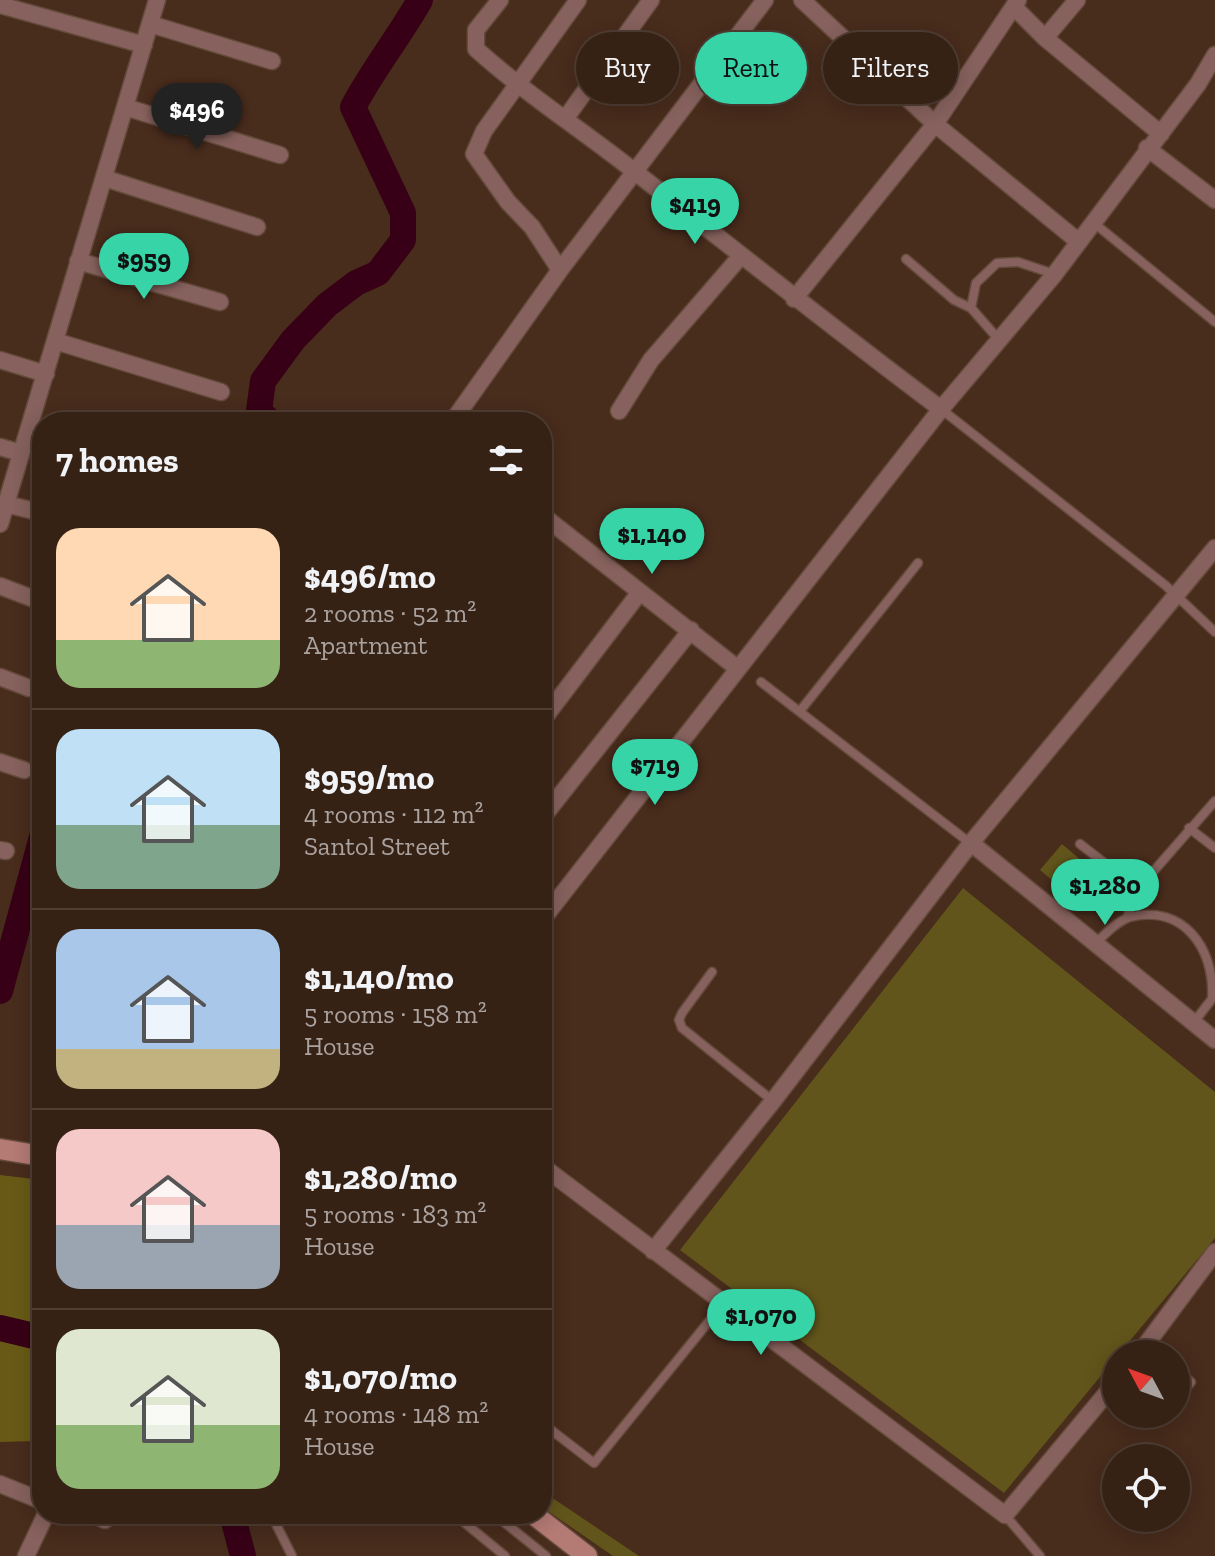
<!DOCTYPE html>
<meta charset="utf-8">
<style>
body{margin:0;font-family:"Zilla Slab",serif;background:#3d291e;color:#f1f3f6;height:100vh;display:flex;flex-direction:column;font-size:30px;white-space:nowrap}
*{box-sizing:border-box;margin:0}
p{font-size:26px;color:#aaa3a0}
.icon{flex:none;width:44px;height:44px;fill:none;stroke:currentColor;stroke-width:2;stroke-linecap:round;stroke-linejoin:round}
.map{position:relative;flex:1;overflow:hidden}
.side{position:absolute;left:32px;top:412px;width:520px;height:1112px;display:flex;flex-direction:column;background:#362115;border-radius:32px;box-shadow:0 4px 20px #0003,0 0 0 2px #503e34}
.side>*{flex:none}
.top-card{position:absolute;left:576px;top:32px;width:518px;height:72px;display:flex;gap:16px}
.needle{width:52px;rotate:311deg}
.fabs{position:absolute;left:1102px;top:1340px;display:grid;gap:16px}
.fabs a{display:grid;place-items:center;width:88px;height:88px;border-radius:50%;background:#362115;box-shadow:0 4px 20px #0003,0 0 0 2px #503e34;font-size:40px}
.price{position:absolute;translate:-50% -68px;padding:0 18px;border-radius:28px;background:#36d4a7;color:#111;font-size:26px;line-height:52px;filter:drop-shadow(0 2px 4px #0008)}
.price::after{content:'';position:absolute;left:50%;top:48px;width:24px;height:18px;margin-left:-12px;background:inherit;clip-path:polygon(0 0,100% 0,50% 100%)}
.price.active{background:#222;color:#fff}
ul{padding:0;list-style:none}
li{display:flex;align-items:center;gap:24px;height:200px;padding:0 24px}
li+li{border-top:2px solid #503e34}
li span{display:grid;place-items:center;flex:none;width:224px;height:160px;border-radius:24px;color:#555}
li>.icon{margin-inline-start:auto}
span .icon{width:96px;height:96px;fill:#fffc;stroke-width:1}
li b{font-size:34px}
h2{display:flex;justify-content:space-between;align-items:center;height:96px;padding:0 24px;font-size:34px}
.tag{padding:0 28px;border-radius:36px;background:#362115;box-shadow:0 4px 20px #0003,0 0 0 2px #503e34;font-size:28px;line-height:72px}
.tag.active{background:#36d4a7;color:#111}
.map>svg:first-child{display:block}
.green{fill:#61551b}
.forest{fill:#685a16}
.lines{fill:none;stroke-linecap:round;stroke-linejoin:round}
.river{stroke:#370016;stroke-width:26}
.lane-casing{stroke:#644a3b;stroke-width:11}
.street-casing{stroke:#644a3b;stroke-width:19}
.secondary-casing{stroke:#644a3b;stroke-width:23}
.lane{stroke:#86615d;stroke-width:8}
.street{stroke:#86615d;stroke-width:16}
.secondary{stroke:#b47a74;stroke-width:20}
</style>
<div class="map">
<svg width="1215" height="1556" viewBox="0 0 1215 1556">
<rect width="100%" height="100%" fill="#482c1c"/>
<!-- green -->
<path class="green" d="M1062,844L1110,885L1088,911L1040,870Z
M963,888L1215,1092V1238L1004,1493L680,1250Z
M542,1491L639,1556H613L542,1507Z"/>
<!-- forest -->
<path class="forest" d="M0,1175L42,1180V1444L36,1441L0,1442Z"/>
<g class="lines">
<!-- river -->
<path class="river" d="M270,422L259,411L263,381L293,340L327,305L356,283L378,273L403,240V213L353,107C373,69 399,37 420,0
M0,991L42,837
M0,1328L42,1338
M232,1514L243,1556"/>
<!-- lane casing -->
<g class="lane-casing">
<path id="lane" d="M1094,223L1215,322
M906,259L954,300L971,308
M1000,341L971,308L976,283L997,263L1018,262L1054,274
M941,409L1165,585L1215,632
M761,682L970,843
M800,711L918,563
M1189,828L1215,848
M1080,844L1138,889
M1127,918L1138,889L1215,801
M1095,944C1104,935 1117,921 1130,917C1182,904 1215,947 1212,998
M712,972L682,1013L679,1020L682,1028L773,1101
M1194,1022L1215,995
M1176,1370L1191,1382L1176,1400
M1152,1414L1159,1420L1164,1414
M542,1423L594,1463L723,1304
M271,1514L292,1556
M454,1514L505,1556
M494,1514L546,1556
M1005,1515L1040,1556"/>
</g>
<!-- street casing -->
<g class="street-casing">
<path id="street" d="M500,0L476,30V49C526,94 582,130 634,171C736,251 837,331 941,409
M802,0L935,124L1079,242
M1077,0L1045,38L1161,134
M0,5L144,45
M1014,7L1045,38
M150,24L272,61
M125,107L280,155
M565,119L651,0
M1147,148L1215,200
M104,178L257,227
M78,261L220,302
M560,270L532,227L508,202L474,154L484,131L578,0
M794,299L935,124L1018,0
M55,341L221,392
M0,360L46,374
M619,411L651,360L740,257
M452,422L560,270L765,0
M0,447L21,453
M6,504L42,513
M542,515L737,668
M0,524L157,0
M0,586L42,602
M0,677L29,688
M542,721L640,592
M0,762L24,770
M542,818L691,630
M971,843L1215,1040
M0,850L6,851
M542,920L941,409L1054,275L1198,84L1215,55
M542,1166L1005,1515L1116,1382
M653,1251L773,1101L971,843L1215,548
M1139,1354L1215,1252
M0,1484L42,1501
M93,1514L105,1520
M26,1556L46,1514"/>
</g>
<!-- secondary casing -->
<g class="secondary-casing">
<path id="secondary" d="M0,1149L42,1156
M533,1514L587,1556"/>
</g>
<!-- lane -->
<use href="#lane" class="lane"/>
<!-- street -->
<use href="#street" class="street"/>
<!-- secondary -->
<use href="#secondary" class="secondary"/>
</g>
</svg>
<div class="fabs">
<a><svg class="needle" viewBox="-14 -14 28 28"><path d="M0-13l5 13h-10z" fill="#e53935"/><path d="M0 13l5-13h-10z" fill="#aaa3a0"/></svg></a>
<a><svg class="icon" aria-label="locate" viewBox="0 0 24 24"><circle cx="12" cy="12" r="6"/><path d="M12 2v4M12 18v4M2 12h4M18 12h4"/></svg></a>
</div>
<b class="price active" style="left:197px;top:151px">$496</b>
<b class="price" style="left:695px;top:246px">$419</b>
<b class="price" style="left:144px;top:301px">$959</b>
<b class="price" style="left:652px;top:576px">$1,140</b>
<b class="price" style="left:655px;top:807px">$719</b>
<b class="price" style="left:1105px;top:927px">$1,280</b>
<b class="price" style="left:761px;top:1357px">$1,070</b>
<div class="top-card">
<a class="tag">Buy</a>
<a class="tag active">Rent</a>
<a class="tag">Filters</a>
</div>
<section class="side">
<h2>7 homes<svg class="icon" aria-label="filters" viewBox="0 0 24 24"><path d="M4 7h16M4 17h16"/><circle cx="9" cy="7" r="2"/><circle cx="15" cy="17" r="2"/></svg></h2>
<ul>
<li><span style="background:linear-gradient(#ffd9b3 70%,#8fb573 0)"><svg class="icon" aria-label="home" viewBox="0 0 24 24"><path d="M3 11l9-7 9 7M6 9v11h12V9"/></svg></span><div><b>$496/mo</b><p>2 rooms · 52 m²</p><p>Apartment</p></div></li>
<li><span style="background:linear-gradient(#bfe0f5 60%,#7fa58c 0)"><svg class="icon" aria-label="home" viewBox="0 0 24 24"><path d="M3 11l9-7 9 7M6 9v11h12V9"/></svg></span><div><b>$959/mo</b><p>4 rooms · 112 m²</p><p>Santol Street</p></div></li>
<li><span style="background:linear-gradient(#a9c7e8 75%,#c2b280 0)"><svg class="icon" aria-label="home" viewBox="0 0 24 24"><path d="M3 11l9-7 9 7M6 9v11h12V9"/></svg></span><div><b>$1,140/mo</b><p>5 rooms · 158 m²</p><p>House</p></div></li>
<li><span style="background:linear-gradient(#f6c9c9 60%,#9aa5b1 0)"><svg class="icon" aria-label="home" viewBox="0 0 24 24"><path d="M3 11l9-7 9 7M6 9v11h12V9"/></svg></span><div><b>$1,280/mo</b><p>5 rooms · 183 m²</p><p>House</p></div></li>
<li><span style="background:linear-gradient(#dfe7d0 60%,#8fb573 0)"><svg class="icon" aria-label="home" viewBox="0 0 24 24"><path d="M3 11l9-7 9 7M6 9v11h12V9"/></svg></span><div><b>$1,070/mo</b><p>4 rooms · 148 m²</p><p>House</p></div></li>
</ul>
</section>
</div>
